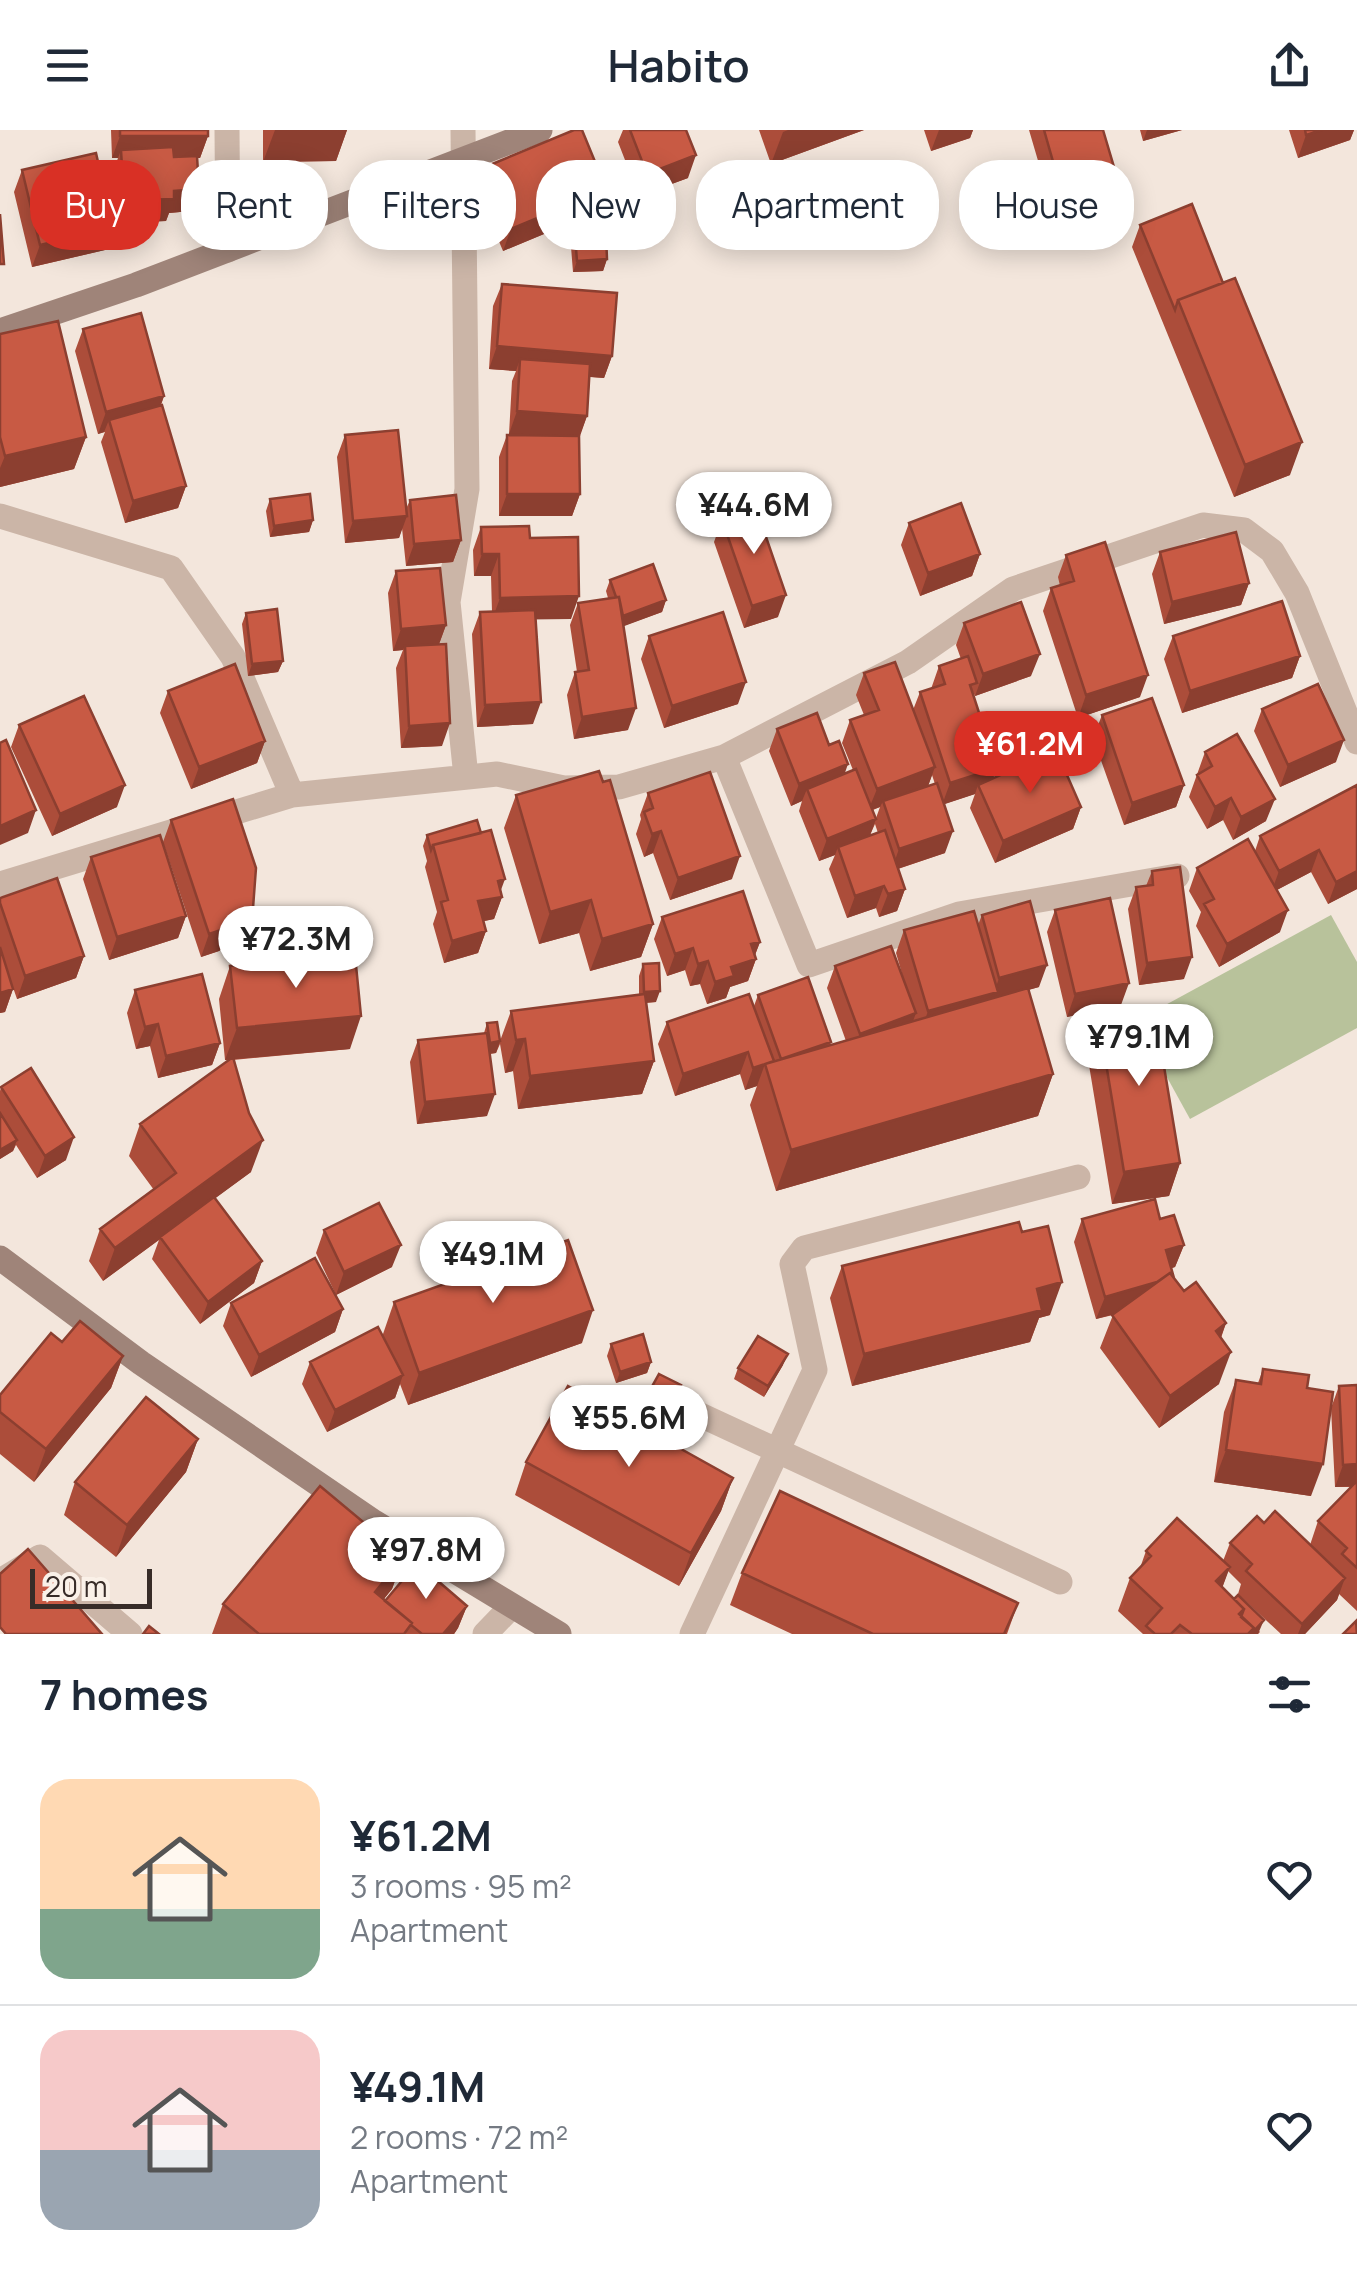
<!DOCTYPE html>
<meta charset="utf-8">
<style>
body{margin:0;font-family:Manrope,sans-serif;background:#f6f6f7;color:#1f2937;height:100vh;display:flex;flex-direction:column;font-size:38px;white-space:nowrap}
*{box-sizing:border-box;margin:0}
p{font-size:32px;color:#747a83}
.icon{flex:none;width:55px;height:55px;fill:none;stroke:currentColor;stroke-width:2;stroke-linecap:round;stroke-linejoin:round}
.map{position:relative;height:1504px;overflow:hidden}
.panel{display:flex;flex-direction:column;background:#fff;flex:1}
.panel>*{flex:none}
.banner{position:absolute;left:30px;top:30px;width:1298px;height:90px;display:flex;gap:20px}
.scale{position:absolute;left:30px;bottom:25px;width:122px;box-sizing:border-box;padding-left:10px;border:5px solid #372c28;border-top:0;font-size:28px;line-height:35px;white-space:nowrap;color:#372c28;-webkit-text-stroke:8px #faf1e8;paint-order:stroke}
.price{position:absolute;translate:-50% -85px;padding:0 22px;border-radius:35px;background:#fff;color:#222;font-size:32px;line-height:65px;filter:drop-shadow(0 2px 5px #0008)}
.price::after{content:'';position:absolute;left:50%;top:60px;width:30px;height:22px;margin-left:-15px;background:inherit;clip-path:polygon(0 0,100% 0,50% 100%)}
.price.selected{background:#d93025;color:#fff}
ul{padding:0;list-style:none}
li{display:flex;align-items:center;gap:30px;height:250px;padding:0 40px}
li+li{border-top:2px solid #e0e1e3}
li span{display:grid;place-items:center;flex:none;width:280px;height:200px;border-radius:30px;color:#555}
li>.icon{margin-inline-start:auto}
span .icon{width:120px;height:120px;fill:#fffc;stroke-width:1}
li b{font-size:42px}
h2{display:flex;justify-content:space-between;align-items:center;height:120px;padding:0 40px;font-size:42px}
.pill{padding:0 35px;border-radius:40px;background:#fff;box-shadow:0 5px 25px #0003;font-size:35px;line-height:90px}
.pill.selected{background:#d93025;color:#fff}
header{display:flex;justify-content:space-between;align-items:center;height:130px;padding:0 40px;background:#fff;font-size:45px;font-weight:600}
.map>svg:first-child{display:block}
.grass{fill:#b8c29b}
.lines{fill:none;stroke-linecap:round;stroke-linejoin:round}
.street{stroke:#cbb5a7;stroke-width:25}
.secondary{stroke:#9f8479;stroke-width:25}
.wall{fill:#ac4d3a;fill-rule:evenodd}
.shaded-wall{fill:#8c3f30}
.building{fill:#c85a44;stroke:#8c3f30;stroke-width:2.5}
</style>
<header><svg class="icon" aria-label="menu" viewBox="0 0 24 24"><path d="M4 6h16M4 12h16M4 18h16"/></svg>Habito<svg class="icon" aria-label="share" viewBox="0 0 24 24"><path d="M12 15V3M7 8l5-5 5 5M5 13v7h14v-7"/></svg></header>
<div class="map">
<svg width="1357" height="1504" viewBox="0 0 1357 1504">
<rect width="100%" height="100%" fill="#f3e6dc"/>
<!-- grass -->
<path class="grass" d="M1331,785L1357,832V898L1190,989L1136,891Z"/>
<g class="lines">
<!-- street -->
<path class="street" d="M227,0L228,120
M463,0L467,359L448,472L466,647
M0,386L171,438L233,527L292,665L497,644L564,658L619,657L724,627L908,532L1013,459L1203,395L1244,400L1272,421L1297,463L1357,612
M724,627L809,835L959,784L1177,746
M0,754L292,665
M681,1276L1060,1452
M0,1451L40,1427L130,1504
M485,1504L511,1477
M692,1504L815,1240L792,1134L804,1118L1078,1047"/>
<!-- secondary -->
<path class="secondary" d="M0,201L136,155L540,0
M0,1128L141,1233L374,1392L559,1504"/>
</g>
<!-- wall -->
<path class="wall" d="M111,0H208V6L200,28H197L191,81L169,83L166,91L142,92L136,110H117L113,42L118,28H112Z
M263,0H347L336,31L263,32Z
M623,0H686L688,48L639,66L618,12Z
M759,0H864L771,34Z
M924,0H973L970,8L931,21Z
M1029,0H1103L1111,77L1056,92Z
M1140,0H1182L1143,11Z
M1289,0H1354L1350,10L1298,28Z
M485,37L598,39L595,49L592,84L503,121L477,59Z
M22,40L113,98L105,120L32,137L14,62Z
M1140,95L1223,153L1290,345L1234,367L1132,117Z
M575,106L607,129L603,141L573,142L571,117Z
M502,154L612,226L604,248L590,247L587,286L579,307L580,364L572,386H499V327L507,305H534L509,304L512,251L516,241L489,239L493,176Z
M83,199L164,266L161,275L186,356L178,378L125,393L101,312L105,302L98,304L75,221Z
M0,204L86,307L74,339L0,357Z
M345,305L406,379L410,370L461,410L453,432L406,436L402,398L399,408L345,413L337,327Z
M270,369L313,390L309,402L270,407L266,381Z
M722,390L778,487L744,498L714,412Z
M909,393L980,424L972,446L920,466L901,415Z
M481,397L530,408L571,489H536L533,594L477,597L472,504L480,482H492L491,446H474L473,420Z
M1160,422L1249,453L1241,475L1164,494L1152,444Z
M1066,425L1140,567L1078,588L1043,481L1051,458L1060,456L1058,447Z
M396,441L446,495L439,514L442,616L401,618L396,538L403,520L393,521L388,463Z
M610,450L666,470L662,482L623,496L628,600L574,609L567,565L575,542H577L570,495L578,473L608,468L606,461Z
M246,483L283,531L278,542L248,546L242,494Z
M964,493L1031,546L975,566L973,562L993,649L1081,677L1073,699L995,733L970,678L975,664L944,674L945,723L898,739L905,759L897,781L879,787L876,778L847,788L829,739L835,725L819,731L799,681L802,671L791,676L769,621L777,599L829,615L845,643L853,640L842,613L850,590L864,585L856,565L864,543L913,580L920,562L931,559L939,536L961,529L956,515ZM932,645L935,654L928,656ZM880,677L876,688L873,680ZM875,694L878,703L870,705Z
M649,506L738,574L664,598L641,529Z
M1173,506L1300,526L1292,548L1182,583L1164,529Z
M168,561L265,611L257,633L191,659L160,583Z
M1262,579L1336,632L1280,657L1254,601Z
M1102,585L1184,655L1176,677L1124,695L1093,608Z
M19,595L117,677L52,706L11,617Z
M1205,622L1266,691L1233,710L1223,690L1207,699L1189,667Z
M603,652L653,794L641,827L590,841L579,803L539,814L504,698L516,665Z
M1357,655V759L1328,774L1311,742L1277,760L1280,802L1219,837L1196,796L1201,782L1189,761L1197,738L1255,721L1260,706Z
M648,663L732,749L670,770L653,723L644,727L636,704L641,689L640,685Z
M171,690L245,800L219,821L201,827L164,715L186,786L178,808L109,830L83,749L91,727L163,712Z
M427,705L500,761L502,767L494,789L484,791L486,801L478,823L444,833L433,794L437,782L425,737L427,731L423,716Z
M1152,741L1184,849L1139,855L1128,779L1136,757L1146,756Z
M0,768L84,826L76,848L17,869L8,843L13,859L5,882L0,883Z
M1055,780L1121,875L1067,887L1047,802Z
M982,785L1039,857L1028,860L1053,944L1038,986L776,1061L750,975L757,956L745,960L740,944L675,966L658,914L667,892L754,876L758,865L831,912L830,915L846,911L827,858L835,836L905,854L896,823L904,800L978,795Z
M662,787L760,812L755,825L756,829L748,851L730,857L726,868L707,874L700,854L690,856L685,840L667,846L654,809Z
M643,834L656,872L646,873L654,931L642,964L518,979L513,941L505,943L500,914L496,923L490,924L487,986L417,994L410,932L418,910L484,903L487,893L500,911L511,881L639,865V846Z
M230,836L350,919L233,930L251,1042L215,1068L262,1131L254,1153L200,1194L152,1129L159,1110L103,1151L89,1131L100,1099L154,1060L129,1026L140,994L229,930H225L219,869Z
M135,860L220,913L212,935L158,948L150,916L136,919L127,883Z
M1098,885L1180,1033L1169,1066L1112,1074L1086,917Z
M1,957L66,1030L37,1048L16,1015L13,1021L0,1029V961Z
M1082,1089H1160L1184,1115L1175,1137L1172,1138L1174,1148L1184,1161L1226,1193L1221,1208L1219,1254L1159,1298L1100,1218L1113,1185L1096,1189L1074,1112Z
M324,1100L392,1137L336,1165L316,1123Z
M842,1136L1050,1185L1039,1188L1030,1212L852,1256L830,1168Z
M394,1172L582,1213L408,1275L400,1254L395,1268L327,1302L302,1254L310,1232L383,1204Z
M231,1173L343,1179L335,1202L251,1247L223,1196Z
M62,1212L123,1226L111,1258L34,1352L0,1324V1265Z
M611,1214L651,1232L647,1243L616,1253L607,1226Z
M783,1235L764,1267L734,1249L738,1238Z
M1263,1239L1307,1258L1311,1366L1214,1352L1224,1282L1236,1250L1258,1253Z
M681,1255L663,1294L640,1282L644,1271Z
M1357,1255V1481L1339,1464L1337,1470L1305,1504H1281L1238,1464L1241,1454L1228,1441L1222,1458L1260,1502L1258,1504H1143L1118,1481L1130,1448L1140,1438L1146,1421L1223,1431L1230,1413L1264,1393L1310,1415L1318,1391L1351,1357H1335L1331,1278L1339,1256Z
M198,1309L186,1342L116,1427L64,1385L75,1352Z
M526,1332L733,1348L721,1381L679,1456L515,1365Z
M404,1426L392,1459L383,1470L467,1476L458,1498L454,1504H212L223,1474Z
M742,1443L1018,1473L1007,1504H792L730,1475Z"/>
<!-- shaded-wall -->
<path class="shaded-wall" d="M275,0H347L336,31L263,32Z
M788,0H864L771,34L783,2Z
M939,0H973L970,8L931,21Z
M1147,0H1182L1143,11Z
M1322,0H1354L1350,10L1298,28L1306,5Z
M120,6H208L200,28H121V20L118,28H112Z
M696,25L688,48L639,66L647,44Z
M1119,54L1111,77L1056,92L1064,70Z
M199,59L191,81L169,83L166,91L142,92L136,110H117L125,88L143,70L174,61Z
M600,62L592,84L503,121L511,99Z
M113,98L105,120L32,137L40,115Z
M607,129L603,141L573,142L577,131Z
M497,216L612,226L604,248L520,241V229L516,241L489,239Z
M164,266L156,288L109,290L104,302L98,304L106,282Z
M517,281L587,286L579,309L509,304Z
M86,307L74,339L0,357V338L5,326Z
M1302,312L1290,345L1234,367L1245,335Z
M186,356L178,378L125,393L133,371Z
M507,364H580L572,386H499Z
M407,386L399,408L345,413L353,391Z
M313,390L309,402L270,407L274,396Z
M461,410L453,432L406,436L414,414Z
M482,424H499L491,446H474Z
M980,424L972,446L920,466L928,443Z
M1249,453L1241,475L1164,494L1172,472Z
M786,465L778,487L744,498L752,476Z
M579,466L571,489L492,490L500,468Z
M666,470L662,482L619,498L623,486Z
M446,495L438,517L405,516L403,520L393,521L401,499Z
M1040,524L1031,546L975,566L983,544Z
M1300,526L1292,548L1182,583L1190,561Z
M283,531L278,542L248,546L252,534Z
M1148,545L1140,567L1078,588L1086,565Z
M746,552L738,574L664,598L672,576Z
M541,572L533,594L477,597L485,575Z
M636,578L628,600L574,609L582,587Z
M450,593L442,616L401,618L409,596Z
M1344,610L1336,632L1280,657L1288,635Z
M265,611L257,633L191,659L199,637Z
M848,634L840,657L807,659L802,671L791,676L799,654Z
M935,637L927,659L883,671L880,677L868,681L877,659Z
M997,638L989,660L978,655L975,664L942,675L950,653Z
M125,655L117,677L52,706L60,684Z
M1184,655L1176,677L1124,695L1132,673Z
M1231,668L1223,690L1207,699L1215,677Z
M1275,669L1266,691L1233,710L1241,687Z
M1081,677L1073,699L995,733L1003,711Z
M36,680L28,703L0,715V696Z
M876,689L868,711L838,717L835,725L819,731L827,709Z
M661,701L653,723L644,727L652,704Z
M953,701L945,723L891,741L899,719Z
M1319,720L1311,742L1271,763L1279,741Z
M740,726L732,749L670,770L678,748Z
M1357,741V759L1328,774L1336,752Z
M505,749L498,768L502,767L494,789L470,794L478,771L498,751Z
M884,756L876,778L847,788L855,766Z
M905,759L897,781L879,787L888,764Z
M591,770L579,803L539,814L550,782Z
M253,778L245,800L219,821L201,827L209,804Z
M1288,780L1280,802L1219,837L1227,814Z
M186,786L178,808L109,830L117,807Z
M653,794L641,827L590,841L602,809Z
M486,801L478,823L444,833L452,811Z
M760,812L753,830L756,829L748,851L730,857L726,868L707,874L715,852L731,837L751,814Z
M693,818L685,840L667,846L675,824Z
M84,826L76,848L17,869L25,846Z
M1192,827L1184,849L1139,855L1147,833Z
M708,831L700,854L690,856L698,834Z
M1047,835L1039,857L996,869L920,904L928,881L994,863L999,848Z
M1129,853L1121,875L1067,887L1075,864Z
M13,859L5,882L0,883V863Z
M660,861L656,872L640,873L644,862Z
M916,883L908,905L852,926L860,904Z
M361,886L350,919L225,930L237,898Z
M158,894L150,916L136,919L145,897Z
M525,909L513,941L505,943L516,910Z
M500,911L496,923L486,924L490,913Z
M220,913L212,935L158,948L166,926Z
M748,922L740,944L675,966L683,944Z
M654,931L642,964L518,979L530,946Z
M765,934L757,956L745,960L753,938Z
M1053,944L1038,986L776,1061L791,1020Z
M495,964L487,986L417,994L425,972Z
M74,1007L66,1030L37,1048L45,1026Z
M17,1010L13,1021L0,1029V1020Z
M263,1010L251,1042L103,1151L115,1118Z
M1180,1033L1169,1066L1112,1074L1124,1042Z
M401,1115L392,1137L336,1165L344,1142Z
M1184,1115L1175,1137L1158,1142L1166,1120Z
M262,1131L254,1153L200,1194L208,1172Z
M1174,1148L1166,1170L1096,1189L1105,1167Z
M1062,1152L1050,1185L1039,1188L1030,1212L852,1256L864,1224L1037,1159Z
M343,1179L335,1202L251,1247L259,1225Z
M593,1180L582,1213L408,1275L419,1243Z
M1226,1193L1214,1226L1216,1201Z
M1231,1222L1219,1254L1159,1298L1170,1266Z
M788,1224L783,1235L764,1267L768,1256Z
M123,1226L111,1258L34,1352L46,1319Z
M651,1232L647,1243L616,1253L620,1242Z
M403,1245L395,1268L327,1302L335,1280Z
M198,1309L186,1342L116,1427L127,1395Z
M1226,1320L1323,1334L1311,1366L1214,1352Z
M1357,1334V1356L1335,1357L1343,1335Z
M733,1348L721,1381L679,1456L691,1423Z
M404,1426L392,1459L363,1495L375,1462Z
M1230,1437L1218,1469L1216,1451Z
M1345,1448L1337,1470L1305,1504H1298L1302,1494Z
M467,1476L458,1498L454,1504H443Z
M1264,1490L1258,1504H1248Z"/>
<!-- building -->
<path class="building" d="M120,0H208V6H120Z
M574,0H582L598,39L592,41L600,62L511,99L485,37Z
M630,0H686L696,25L647,44Z
M1044,0H1103L1119,54L1064,70Z
M1305,0H1322L1306,5Z
M173,17L174,27L197,26L199,59L174,61V69L143,70L144,88H125L121,20Z
M96,23L113,98L40,115L22,40Z
M1192,74L1223,153L1178,170L1175,180L1140,95Z
M0,84L4,134H0Z
M606,104L607,129L577,131L575,106Z
M1235,148L1302,312L1245,335L1178,170Z
M502,154L617,163L612,226L497,216Z
M141,183L164,266L106,282L83,199Z
M58,191L86,307L5,326L0,307V204Z
M520,229L590,234L587,286L517,281Z
M162,275L186,356L133,371L109,290Z
M398,300L407,386L353,391L345,305Z
M507,305L579,306L580,364H507Z
M310,364L313,390L274,396L270,369Z
M456,365L461,410L414,414L410,370Z
M961,373L980,424L928,443L909,393Z
M756,378L786,465L752,476L722,390Z
M529,396L530,408L578,407L579,466L500,468L499,424H482L481,397Z
M1236,402L1249,453L1172,472L1160,422Z
M1105,412L1148,545L1086,565L1051,458L1074,451L1066,425Z
M653,434L666,470L623,486L619,467H616L610,450Z
M440,438L446,495L401,499L396,441Z
M619,467L636,578L582,587L575,542L589,540L578,473Z
M1282,471L1300,526L1190,561L1173,506Z
M1021,472L1040,524L983,544L964,493Z
M277,479L283,531L252,534L246,483Z
M535,480L541,572L485,575L480,482Z
M723,482L746,552L672,576L649,506Z
M446,514L450,593L409,596L405,516Z
M968,526L977,553L970,555L997,638L950,653L920,562L945,554L939,536Z
M895,532L935,637L877,659L850,590L879,580L864,543Z
M235,534L265,611L199,637L168,561Z
M1318,554L1344,610L1288,635L1262,579Z
M84,566L125,655L60,684L19,595Z
M1152,568L1184,655L1132,673L1102,585Z
M817,583L829,615L839,611L848,634L799,654L777,599Z
M1237,604L1275,669L1241,687L1231,668L1215,677L1197,645L1212,636L1205,622Z
M6,610L36,680L0,696V613Z
M1056,620L1081,677L1003,711L978,655Z
M856,639L876,689L827,709L807,659Z
M599,641L603,652L610,650L653,794L602,809L591,770L550,782L516,665Z
M710,642L740,726L678,748L661,701L652,704L644,682L653,678L648,663Z
M937,653L953,701L899,719L883,671Z
M1357,655V741L1336,752L1319,720L1279,741L1260,706Z
M233,669L256,738L253,778L227,798L209,804L171,690Z
M477,690L481,703L433,715L431,720L427,705Z
M491,700L505,749L498,751L502,767L478,771L486,801L452,811L441,772L448,770L433,715Z
M885,700L905,759L888,764L884,756L855,766L838,717Z
M160,705L186,786L117,807L91,727Z
M1248,709L1288,780L1227,814L1204,774L1214,769L1197,738Z
M1180,737L1192,827L1147,833L1136,757L1153,755L1152,741Z
M57,748L84,826L25,846L0,773V768Z
M743,761L760,812L751,814L756,829L731,837L734,846L715,852L708,831L698,834L693,818L675,824L662,787Z
M1110,768L1129,853L1075,864L1055,780Z
M1030,771L1047,835L999,848L982,785Z
M974,781L998,862L928,881L904,800Z
M891,816L916,883L860,904L835,836Z
M0,817L13,859L0,863Z
M355,825L361,886L237,898L230,836Z
M659,833L660,861L644,862L643,834Z
M202,844L220,913L166,926L158,894L145,897L135,860Z
M808,847L831,912L781,929L758,865Z
M1028,858L1053,944L791,1020L765,934Z
M645,864L654,931L530,946L525,909L516,910L511,881Z
M749,864L774,931L753,938L748,922L683,944L667,892Z
M1154,876L1180,1033L1124,1042L1098,885Z
M497,892L500,911L490,913L487,893Z
M487,903L495,964L425,972L418,910Z
M233,927L249,983L263,1010L115,1118L100,1099L176,1043L140,994Z
M31,938L74,1007L45,1026L1,957Z
M0,983L17,1010L0,1020Z
M214,1067L262,1131L208,1172L160,1107Z
M1155,1069L1160,1089L1174,1085L1184,1115L1166,1120L1174,1148L1170,1143L1157,1152L1105,1167L1082,1089Z
M379,1073L401,1115L344,1142L324,1100Z
M1019,1092L1022,1102L1048,1096L1062,1152L1037,1159L1042,1180L864,1224L842,1136Z
M568,1110L593,1180L419,1243L394,1172Z
M315,1128L343,1179L259,1225L231,1173Z
M1170,1143L1184,1161L1196,1152L1226,1193L1216,1201L1231,1222L1170,1266L1112,1185Z
M80,1191L123,1226L46,1319L0,1282V1265L51,1203L62,1212Z
M378,1197L403,1245L335,1280L310,1232Z
M643,1204L651,1232L620,1242L611,1214Z
M758,1206L788,1224L768,1256L738,1238Z
M1263,1239L1309,1245L1307,1258L1333,1262L1323,1334L1226,1320L1236,1250L1261,1254Z
M659,1244L681,1255L667,1283L644,1271Z
M1357,1255V1334L1343,1335L1339,1256Z
M568,1256L733,1348L691,1423L526,1332Z
M146,1267L198,1309L127,1395L75,1352Z
M1355,1353L1357,1354V1438L1342,1424L1347,1418L1318,1391Z
M320,1356L404,1426L375,1462L412,1493L404,1504H259L223,1474Z
M780,1361L1018,1473L1004,1504H873L742,1443Z
M1275,1381L1345,1448L1302,1494L1246,1441L1252,1434L1230,1413L1257,1386L1264,1393Z
M1177,1388L1230,1437L1216,1451L1244,1479L1239,1484L1254,1498L1248,1504H1192L1180,1495L1171,1504H1155L1146,1496L1162,1478L1130,1448L1151,1426L1146,1421Z
M28,1419L102,1504H6L0,1497V1444Z
M417,1433L467,1476L443,1504H422L411,1495L412,1493L385,1471Z
M1238,1465L1264,1490L1252,1503L1254,1498L1241,1487L1244,1479L1234,1469Z
M1356,1491L1357,1504H1343Z
M149,1496L159,1504H143Z"/>
</svg>
<div class="scale">20 m</div>
<b class="price" style="left:754px;top:427px">¥44.6M</b>
<b class="price selected" style="left:1030px;top:666px">¥61.2M</b>
<b class="price" style="left:296px;top:861px">¥72.3M</b>
<b class="price" style="left:1139px;top:959px">¥79.1M</b>
<b class="price" style="left:493px;top:1176px">¥49.1M</b>
<b class="price" style="left:629px;top:1340px">¥55.6M</b>
<b class="price" style="left:426px;top:1472px">¥97.8M</b>
<div class="banner">
<a class="pill selected">Buy</a>
<a class="pill">Rent</a>
<a class="pill">Filters</a>
<a class="pill">New</a>
<a class="pill">Apartment</a>
<a class="pill">House</a>
</div>
</div>
<section class="panel">
<h2>7 homes<svg class="icon" aria-label="filters" viewBox="0 0 24 24"><path d="M4 7h16M4 17h16"/><circle cx="9" cy="7" r="2"/><circle cx="15" cy="17" r="2"/></svg></h2>
<ul>
<li><span style="background:linear-gradient(#ffd9b3 65%,#7fa58c 0)"><svg class="icon" aria-label="home" viewBox="0 0 24 24"><path d="M3 11l9-7 9 7M6 9v11h12V9"/></svg></span><div><b>¥61.2M</b><p>3 rooms · 95 m²</p><p>Apartment</p></div><svg class="icon" aria-label="heart" viewBox="0 0 24 24"><path d="M12 20l-8-8c-3-5 5-10 8-4 3-6 11-1 8 4z"/></svg></li>
<li><span style="background:linear-gradient(#f6c9c9 60%,#9aa5b1 0)"><svg class="icon" aria-label="home" viewBox="0 0 24 24"><path d="M3 11l9-7 9 7M6 9v11h12V9"/></svg></span><div><b>¥49.1M</b><p>2 rooms · 72 m²</p><p>Apartment</p></div><svg class="icon" aria-label="heart" viewBox="0 0 24 24"><path d="M12 20l-8-8c-3-5 5-10 8-4 3-6 11-1 8 4z"/></svg></li>
</ul>
</section>
